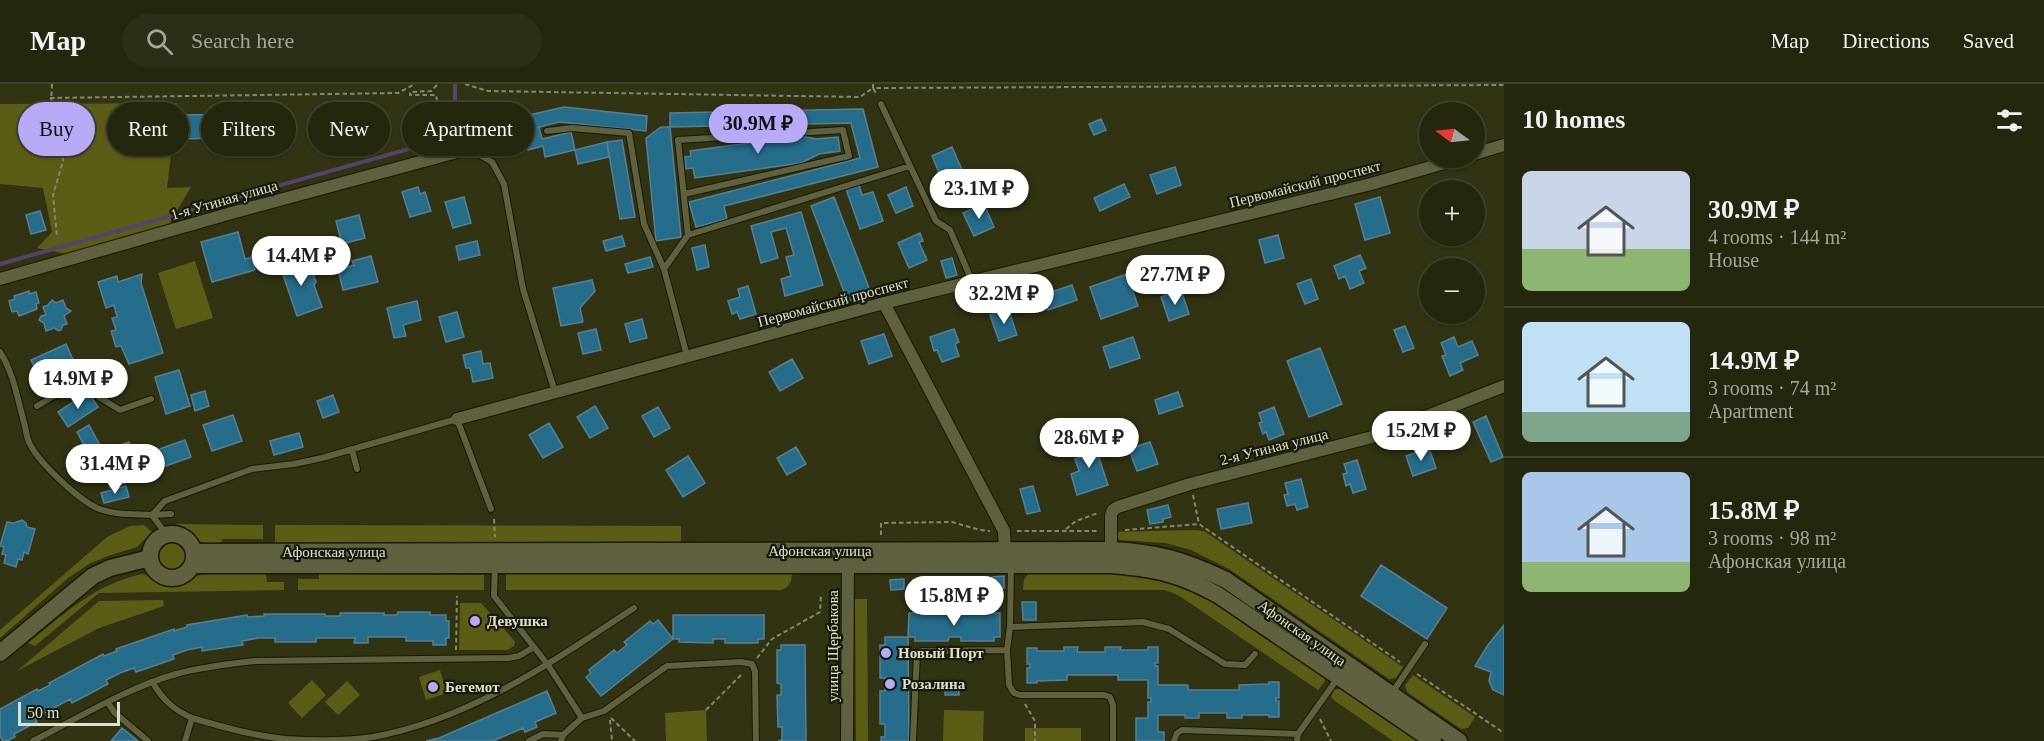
<!DOCTYPE html>
<meta charset="utf-8">
<style>
body{margin:0;font-family:Georgia,serif;background:#2d2e17;color:#f1f3f6;height:100vh;display:flex;flex-direction:column;font-size:22px;white-space:nowrap}
*{box-sizing:border-box;margin:0}
p{font-size:20px;color:#a3a59e}
.icon{flex:none;width:33px;height:33px;fill:none;stroke:currentColor;stroke-width:2;stroke-linecap:round;stroke-linejoin:round}
.map{position:relative;flex:1;overflow:hidden}
.side{display:flex;flex-direction:column;background:#25260e;width:540px}
.side>*{flex:none}
.guide{position:absolute;left:18px;top:18px;width:570px;height:54px;display:flex;gap:12px}
.needle{width:39px;rotate:285deg}
.buttons{position:absolute;left:1419px;top:18px;display:grid;gap:12px}
.buttons a{display:grid;place-items:center;width:66px;height:66px;border-radius:50%;background:#25260e;box-shadow:0 2px 4px #0004,0 0 0 2px #42432e;font-size:30px}
.scale{position:absolute;left:18px;bottom:15px;width:102px;box-sizing:border-box;padding-left:6px;border:3px solid #dee0cd;border-top:0;font-size:16px;line-height:21px;white-space:nowrap;color:#dee0cd;-webkit-text-stroke:4px #19190c;paint-order:stroke}
.price{position:absolute;translate:-50% -51px;padding:0 14px;border-radius:21px;background:#fff;color:#222;font-size:20px;line-height:39px;filter:drop-shadow(0 2px 3px #0008)}
.price::after{content:'';position:absolute;left:50%;top:36px;width:18px;height:14px;margin-left:-9px;background:inherit;clip-path:polygon(0 0,100% 0,50% 100%)}
.price.on{background:#b7abf7;color:#111}
ul{padding:0;list-style:none}
li{display:flex;align-items:center;gap:18px;height:150px;padding:0 18px}
li+li{border-top:2px solid #42432e}
li span{display:grid;place-items:center;flex:none;width:168px;height:120px;border-radius:9px;color:#555}
li>.icon{margin-inline-start:auto}
span .icon{width:72px;height:72px;fill:#fffc;stroke-width:1}
li b{font-size:26px}
h2{display:flex;justify-content:space-between;align-items:center;height:72px;padding:0 18px;font-size:26px}
.tag{padding:0 21px;border-radius:27px;background:#25260e;box-shadow:0 2px 4px #0004,0 0 0 2px #42432e;font-size:21px;line-height:54px}
.tag.on{background:#b7abf7;color:#111}
header{display:flex;align-items:center;gap:36px;box-sizing:border-box;height:84px;padding:0 30px;background:#25260e;border-bottom:2px solid #42432e}
header strong{font-size:28px}
nav{display:flex;gap:33px;margin-inline-start:auto;font-size:21px}
.search{width:420px;height:54px;background:#2d2e17;display:flex;align-items:center;gap:15px;box-sizing:border-box;padding:0 21px;border-radius:33px;color:#a3a59e;font-size:22px}
main{display:flex;flex:1;min-height:0}
.map>svg:first-child{display:block}
.green{fill:#5b5d17}
.lines{fill:none;stroke-linecap:round;stroke-linejoin:round}
.stream{stroke:#55436d;stroke-width:4}
.building{fill:#266d8c;stroke:#5a7f91;stroke-width:1.5}
.lane-casing{stroke:#191a00;stroke-width:8}
.street-casing{stroke:#191a00;stroke-width:14}
.secondary-casing{stroke:#191a00;stroke-width:19}
.path{stroke:#86886e;stroke-width:2;stroke-dasharray:4.5 3;stroke-linecap:butt}
.lane{stroke:#5f6140;stroke-width:6}
.street{stroke:#5f6140;stroke-width:12}
.secondary{stroke:#5f6140;stroke-width:16}
.poi-dot{fill:#b7abf7;stroke:#19190c;stroke-width:2}
.labels{text-anchor:middle;dominant-baseline:central;stroke-width:4.5;stroke-linejoin:round;paint-order:stroke}
.street-label{font-size:15px;fill:#dee0cd;stroke:#19190c}
.poi-label{font-size:15px;font-weight:bold;fill:#dee0cd;stroke:#19190c;text-anchor:start}
</style>
<header>
<strong>Map</strong>
<div class="search"><svg class="icon" aria-label="search" viewBox="0 0 24 24"><circle cx="10" cy="10" r="6"/><path d="M15 15l6 6"/></svg>Search here</div>
<nav><a>Map</a><a>Directions</a><a>Saved</a></nav>
</header>
<main>
<div class="map">
<svg width="1504" height="657" viewBox="0 0 1504 657">
<rect width="100%" height="100%" fill="#313312"/>
<!-- green -->
<path class="green" d="M177,19L167,104L191,103L168,142L67,170L37,164L52,148L43,104L0,100V20Z
M195,177L213,234L176,245L158,189Z
M175,440L263,441V455H222L221,460C215,460 206,461 201,458C190,451 190,444 175,440Z
M144,441L152,448L137,463L108,472L89,480L68,494L0,554V546L107,453L130,442Z
M275,441L681,442V459H275Z
M1193,446L1204,447L1403,583L1396,594L1389,595L1229,485L1191,466L1165,459L1120,456L1116,452V448Z
M158 472a14 14 0 1 1 28 0a14 14 0 1 1-28 0Z
M142,490C153,492 159,502 171,502C183,502 190,493 201,491C221,487 245,490 266,490L267,498H284V506L99,509L35,562L28,559C66,529 93,501 142,490Z
M319,490L484,491V506H298V495H319Z
M506,490H792C791,499 790,503 781,506H506Z
M1028,490C1067,490 1116,486 1153,494C1216,508 1271,555 1324,591L1325,597L1318,606L1178,511L1165,506H1023L1024,496Z
M855,515H867L868,657H856Z
M163,516L164,522L99,544L17,587L99,517Z
M460,519H481L512,554L515,558L514,562L507,566H459Z
M440,586L447,609L426,616L419,593Z
M1413,591L1475,633L1468,644L1461,645L1407,608L1405,601Z
M312,596L326,611L302,634L288,619Z
M347,597L360,611L338,631L325,618Z
M1344,604L1421,657H1393L1335,617L1331,613L1334,606Z
M706,626L707,657H666L665,629Z
M944,626L984,627L983,657H943Z
M1025,644H1081V657H1025Z"/>
<g class="lines">
<!-- stream -->
<path class="stream" d="M0,180L455,52V0"/>
</g>
<!-- building -->
<path class="building" d="M564,23L647,32L646,47L559,38L539,43L542,55L571,48L575,66L545,73L543,62L528,66L520,33Z
M863,25L878,83L724,122L727,135L696,143L689,118L860,74L851,39L670,43V29Z
M246,30L247,70L219,71V54L181,55V31Z
M1101,35L1106,46L1094,51L1089,40Z
M661,43H670L681,153L656,157L646,54Z
M802,52L816,55L838,53L840,67L819,70L801,79L695,94L693,84L686,85L685,73L691,72L690,67Z
M622,56L635,133L620,135L607,58Z
M607,58L609,73L578,80L575,66Z
M952,63L963,88L943,98L932,72Z
M1175,83L1181,101L1157,110L1150,91Z
M1124,100L1130,113L1100,127L1094,114Z
M859,101L862,111L873,108L883,137L860,145L846,105Z
M418,103L420,110L425,108L431,127L410,133L402,108Z
M906,103L913,122L896,129L888,111Z
M464,113L471,139L453,144L445,118Z
M834,113L871,209L848,218L811,122Z
M1380,113L1390,149L1365,156L1355,120Z
M984,120L994,143L974,152L963,129Z
M40,127L46,146L31,150L26,131Z
M801,128L823,201L785,212L781,195L791,192L786,173L794,171L786,144L771,148L778,174L761,179L751,142Z
M359,131L365,154L342,160L336,137Z
M238,148L245,175L252,173L255,186L212,198L201,158Z
M920,149L923,157L919,158L927,176L909,184L898,159Z
M1278,151L1284,174L1265,179L1259,156Z
M622,152L625,162L606,167L603,157Z
M477,157L480,171L459,176L456,162Z
M705,161L709,183L697,186L692,164Z
M1360,171L1366,184L1359,187L1364,199L1350,205L1345,192L1339,195L1334,182Z
M371,172L378,198L343,206L338,185L354,181L352,177Z
M650,173L653,183L628,189L625,180Z
M304,174L309,188L312,187L316,198L314,201L322,223L297,232L280,182Z
M952,174L957,191L946,194L941,177Z
M142,190L141,199L163,269L129,280L121,262L116,263L111,247L116,246L112,234L117,233L114,221L106,224L98,198L117,192L118,198Z
M1127,190L1138,222L1101,235L1090,203Z
M1311,195L1318,215L1305,220L1297,200Z
M592,196L595,207L580,224L583,238L561,242L553,204Z
M1072,201L1077,216L1048,226L1043,211Z
M748,202L756,230L740,235L737,228L732,230L728,217L740,213L738,205Z
M1181,206L1189,230L1169,237L1161,213Z
M29,207V210L36,208L39,219L36,220L37,225L19,232L17,227L12,228L9,217L15,215L14,212Z
M52,216L56,219L63,216L66,224L71,227L64,232L67,240L63,241L61,246L59,247L54,244L46,247L44,239L39,236L41,232L46,231L43,223L48,221Z
M417,217L421,236L403,241L406,252L394,254L387,224Z
M1008,224L1017,251L999,257L990,231Z
M457,228L464,253L446,258L439,233Z
M642,235L647,254L630,258L625,240Z
M1405,242L1414,264L1403,268L1394,246Z
M596,245L601,266L583,270L578,249Z
M954,245L959,258L955,260L959,272L942,278L937,266L934,267L930,253Z
M884,250L892,272L869,280L861,257Z
M1133,253L1140,274L1110,284L1103,263Z
M1454,253L1458,263L1472,257L1478,271L1460,279L1463,286L1450,292L1442,272L1446,271L1441,259Z
M66,260L75,280L41,297L31,276Z
M1320,264L1342,320L1309,333L1287,277Z
M481,267L483,280L490,279L493,294L473,298L470,284H466L463,271Z
M792,275L803,294L780,307L769,288Z
M179,286L190,322L166,330L155,293Z
M205,307L209,322L195,327L191,311Z
M88,308L98,323L68,343L58,328Z
M1178,308L1183,322L1159,330L1155,316Z
M333,311L339,328L323,334L317,317Z
M595,322L608,344L590,354L577,333Z
M658,323L670,344L654,353L642,332Z
M1274,323L1284,350L1269,356L1266,348L1263,350L1259,339L1262,338L1259,329Z
M233,331L242,357L212,367L203,341Z
M1486,332L1503,373L1491,378L1473,338Z
M549,339L563,363L543,374L529,351Z
M89,341L101,363L89,370L77,348Z
M299,349L303,363L274,371L270,357Z
M1094,350L1099,364L1096,365L1108,401L1077,411L1071,390L1079,387L1075,375L1084,372L1081,363L1088,361L1085,353Z
M185,356L191,373L160,384L154,367Z
M129,358L142,393L110,404L100,376L116,370L114,363Z
M1150,358L1158,380L1137,387L1129,365Z
M796,363L806,380L787,391L777,374Z
M1429,364L1436,384L1413,392L1406,372Z
M688,372L705,399L683,413L666,386Z
M1357,376L1366,405L1353,409L1350,400L1346,402L1343,390L1347,389L1344,380Z
M1301,395L1308,423L1297,426L1295,420L1287,422L1284,411L1288,410L1285,399Z
M126,402L129,413L104,419L101,409Z
M1033,402L1040,427L1027,430L1020,405Z
M1248,419L1252,439L1221,445L1217,425Z
M1168,421L1171,433L1163,435V438L1150,440L1147,426Z
M22,436L26,439L27,443L35,445L28,470L24,468L22,476L18,475L16,483L4,479L6,471L2,470L4,463L0,462L7,438L14,439Z
M1381,481L1447,524L1427,555L1361,512Z
M1004,492V504L993,505L992,493Z
M904,495V505L891,506L890,496Z
M1022,518H1036V536H1023Z
M398,528H430V531H446V537H449V554H446V561H433V557H406V553H368V559H354L355,554H316V558H275V554H258L242,557L243,561L202,567V563L187,566L173,571L174,575L136,588L134,584L120,589L106,596L108,600L72,619L70,615L35,634L37,638L14,650L15,653L7,657H3L0,652V625L37,605L38,607L50,601L49,599L103,570L104,572L117,567L116,565L174,545V547L187,543V541L247,531L248,533L264,532V530H325V532H340V529H384V531H397Z
M909,529H1000V553H994V557H961V553H949L948,557H915V553H908Z
M673,531H764V555H758V559H725V555H713V559L679,558V555H673Z
M658,536L673,555L601,612L586,593L591,589L589,586L614,566L617,569L627,561L624,558L650,537L653,540Z
M1504,541V611L1493,606L1489,597L1491,588L1475,582L1488,561Z
M885,553H908L909,657H881V653H885V640H880V607H885V594H880V561H885Z
M781,561H805L806,657H778L782,656V643H778L777,611H781V600L777,599V566H781Z
M1064,563H1078L1077,568H1105V563H1121L1120,566H1148V563H1158V579H1155V582H1158V601H1188V606H1239V601L1269,600V598H1279V614H1276V617H1279V633H1269V631H1242V634H1227V629H1199V634H1185V631H1158V648H1164V657H1136V634H1148V618H1151V614H1148V596H1118V591H1067V596L1037,597V599H1027V584H1030V580H1027V564H1037V567H1064Z
M945,600H959V611H945Z
M547,607L556,629L535,638L537,643L525,648L523,644L493,657H426L439,654Z
M122,644L138,657H111Z"/>
<g class="lines">
<!-- lane casing -->
<g class="lane-casing">
<path id="lane" d="M881,20L936,137L950,146L972,197
M547,47L572,44L629,49L644,140L664,185L687,272
M457,68H474L492,78L504,100L523,205L555,308
M688,151L910,82
M664,185L688,151L678,56L843,46L849,72L684,110
M0,268C14,289 18,318 25,342C26,348 27,355 30,360C39,379 78,415 97,424C113,431 135,430 152,431L166,450
M37,322L76,299L120,326L151,315
M352,366L357,385
M152,431L165,417L252,385L294,380L322,374L457,335L491,425
M152,431L171,430
M495,483L494,512L548,581L582,634
M1010,543L1143,538L1169,545L1225,580L1245,581L1255,570
M1007,566L1009,601L1014,609L1020,611H1104L1110,613L1113,621V657
M153,599C163,616 174,626 192,634L185,657
M1392,609L1425,560
M108,619L115,629L148,657
M192,634C223,643 254,652 286,655C314,657 345,657 373,653C471,635 552,578 634,524
M33,657C78,634 127,604 176,590C201,583 228,580 254,577L508,574L519,572L534,563
M529,657L543,650L563,651
M561,657L563,651L582,634L604,627L667,582L741,578L752,580L755,587L756,657
M913,657L917,569L921,567L1007,566L1010,543L1011,482
M1174,657L1177,649L1182,646L1298,650
M1297,657L1298,650L1337,595"/>
</g>
<!-- street casing -->
<g class="street-casing">
<path id="street" d="M1474,70L1504,61
M0,195L235,128L457,68
M884,219L1004,447L1005,467
M457,335L884,219L1371,100L1462,74
M1111,466V431L1113,426L1118,423L1190,400L1376,352L1504,302
M847,657L848,475"/>
</g>
<!-- secondary casing -->
<g class="secondary-casing">
<path id="secondary" d="M150 472a22 22 0 1 1 44 0a22 22 0 1 1-44 0Z
M194,468L1111,466C1157,468 1184,476 1226,496L1459,657
M193,481H1111C1156,485 1178,489 1218,511L1433,657
M0,569L93,492L110,484L150,474"/>
</g>
<!-- path -->
<path class="path" d="M52,0L51,21L61,44L63,77L53,111L57,153
M465,0L488,7L860,13L873,4L877,11
M873,0V4L1504,1
M437,1L431,7L410,8V11H436L437,17L464,19L471,29L485,62
M50,14L398,9L415,0
M1193,411L1199,440
M494,435L495,453
M1066,445L1076,437L1098,429
M1125,446L1199,440L1400,578
M1017,447H1098
M881,451V439L952,438L980,446L990,447
M456,566L457,512
M757,574L772,555L820,528L821,511
M1417,590L1504,649
M1025,620L1035,637V657
M706,626L743,589
M611,634L635,657
M1320,635L1331,657
M610,636L612,657"/>
<!-- lane -->
<use href="#lane" class="lane"/>
<!-- street -->
<use href="#street" class="street"/>
<!-- secondary -->
<use href="#secondary" class="secondary"/>
</g>
<!-- markers -->
<g class="poi-dot">
<circle cx="475" cy="537" r="6"/>
<circle cx="886" cy="569" r="6"/>
<circle cx="890" cy="600" r="6"/>
<circle cx="433" cy="603" r="6"/>
</g>
<g class="labels">
<!-- street labels -->
<g class="street-label">
<text transform="translate(1305 100) rotate(-14)">Первомайский проспект</text>
<text transform="translate(224 116) rotate(-16)">1-я Утиная улица</text>
<text transform="translate(833 218) rotate(-15)">Первомайский проспект</text>
<text transform="translate(1274 363) rotate(-14)">2-я Утиная улица</text>
<text x="820" y="467">Афонская улица</text>
<text x="334" y="468">Афонская улица</text>
<text transform="translate(1302 549) rotate(35)">Афонская улица</text>
<text transform="translate(833 562) rotate(-90)">улица Щербакова</text>
</g>
<!-- poi labels -->
<g class="poi-label">
<text x="487" y="537">Девушка</text>
<text x="898" y="569">Новый Порт</text>
<text x="902" y="600">Розалина</text>
<text x="445" y="603">Бегемот</text>
</g>
</g>
</svg>
<div class="buttons">
<a><svg class="needle" viewBox="-14 -14 28 28"><path d="M0-13l5 13h-10z" fill="#e53935"/><path d="M0 13l5-13h-10z" fill="#a3a59e"/></svg></a>
<a>+</a>
<a>−</a>
</div>
<div class="scale">50 m</div>
<b class="price on" style="left:758px;top:71px">30.9M ₽</b>
<b class="price" style="left:979px;top:136px">23.1M ₽</b>
<b class="price" style="left:301px;top:203px">14.4M ₽</b>
<b class="price" style="left:1175px;top:222px">27.7M ₽</b>
<b class="price" style="left:1004px;top:241px">32.2M ₽</b>
<b class="price" style="left:78px;top:326px">14.9M ₽</b>
<b class="price" style="left:1421px;top:378px">15.2M ₽</b>
<b class="price" style="left:1089px;top:385px">28.6M ₽</b>
<b class="price" style="left:115px;top:411px">31.4M ₽</b>
<b class="price" style="left:954px;top:543px">15.8M ₽</b>
<div class="guide">
<a class="tag on">Buy</a>
<a class="tag">Rent</a>
<a class="tag">Filters</a>
<a class="tag">New</a>
<a class="tag">Apartment</a>
</div>
</div>
<section class="side">
<h2>10 homes<svg class="icon" aria-label="filters" viewBox="0 0 24 24"><path d="M4 7h16M4 17h16"/><circle cx="9" cy="7" r="2"/><circle cx="15" cy="17" r="2"/></svg></h2>
<ul>
<li><span style="background:linear-gradient(#c9d6e8 65%,#8fb573 0)"><svg class="icon" aria-label="home" viewBox="0 0 24 24"><path d="M3 11l9-7 9 7M6 9v11h12V9"/></svg></span><div><b>30.9M ₽</b><p>4 rooms · 144 m²</p><p>House</p></div></li>
<li><span style="background:linear-gradient(#bfe0f5 75%,#7fa58c 0)"><svg class="icon" aria-label="home" viewBox="0 0 24 24"><path d="M3 11l9-7 9 7M6 9v11h12V9"/></svg></span><div><b>14.9M ₽</b><p>3 rooms · 74 m²</p><p>Apartment</p></div></li>
<li><span style="background:linear-gradient(#a9c7e8 75%,#8fb573 0)"><svg class="icon" aria-label="home" viewBox="0 0 24 24"><path d="M3 11l9-7 9 7M6 9v11h12V9"/></svg></span><div><b>15.8M ₽</b><p>3 rooms · 98 m²</p><p>Афонская улица</p></div></li>
</ul>
</section>
</main>
